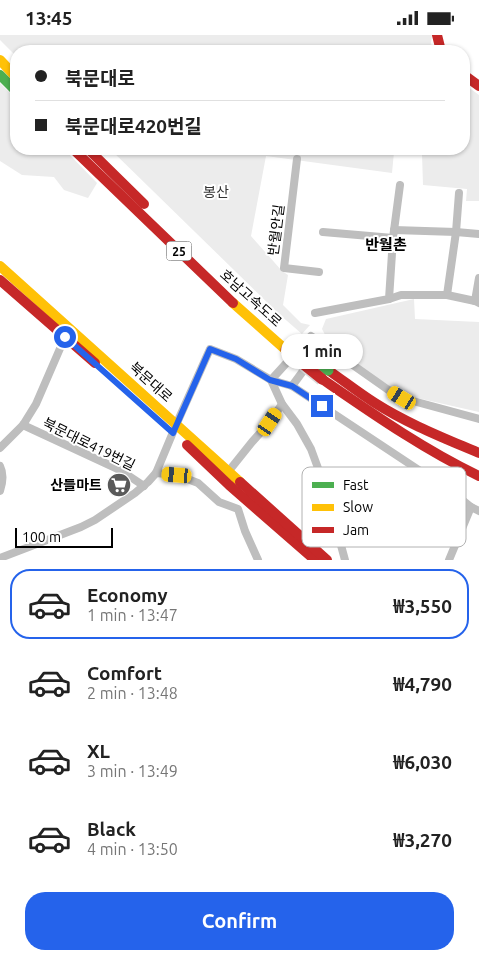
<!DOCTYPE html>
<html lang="en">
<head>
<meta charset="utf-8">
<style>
  body { margin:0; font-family:Ubuntu,"Noto Sans KR",sans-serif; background:#f2f2f2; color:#222; height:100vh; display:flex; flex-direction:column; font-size:19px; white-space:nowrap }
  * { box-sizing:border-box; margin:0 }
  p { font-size:16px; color:#767676 }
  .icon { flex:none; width:28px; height:28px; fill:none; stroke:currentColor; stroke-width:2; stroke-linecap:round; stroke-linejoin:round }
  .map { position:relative; height:525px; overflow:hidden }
  .side { display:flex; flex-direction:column; background:#fff; flex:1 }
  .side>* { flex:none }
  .guide { position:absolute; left:10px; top:10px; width:460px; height:110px; border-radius:20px; box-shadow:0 1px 4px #0004; display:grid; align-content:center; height:110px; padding:0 25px; background:#fff }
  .scale { position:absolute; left:15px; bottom:12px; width:98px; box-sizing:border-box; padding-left:5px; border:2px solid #000; border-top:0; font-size:14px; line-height:18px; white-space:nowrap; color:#000; -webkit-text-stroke:4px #fff; paint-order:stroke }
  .end { position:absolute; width:22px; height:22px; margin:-11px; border:6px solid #2563eb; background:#fff; box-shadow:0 0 0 2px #fff }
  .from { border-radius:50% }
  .bubble { position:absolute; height:35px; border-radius:18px; background:#fff; box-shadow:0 1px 4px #0004; font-size:16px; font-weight:700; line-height:35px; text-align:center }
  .car { position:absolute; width:15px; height:30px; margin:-15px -8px; border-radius:6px; box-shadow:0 0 4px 1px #0007; background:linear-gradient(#f5c518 24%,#345 0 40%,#f5c518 0 76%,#345 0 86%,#f5c518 0) }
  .guide b { display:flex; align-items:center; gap:18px; height:48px; font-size:19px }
  .guide b+b { border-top:1px solid #e0e0e0 }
  .guide i { width:12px; height:12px; background:#222 }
  ul { padding:9px 0 0; list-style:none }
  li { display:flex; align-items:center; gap:15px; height:70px; margin:0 10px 8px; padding:0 15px; border:2px solid transparent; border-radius:20px }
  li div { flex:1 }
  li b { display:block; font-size:19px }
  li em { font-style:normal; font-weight:700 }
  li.selected { border-color:#2563eb }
  li>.icon { width:45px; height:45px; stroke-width:1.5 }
  .cta { display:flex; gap:10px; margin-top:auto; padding:10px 25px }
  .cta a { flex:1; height:58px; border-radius:20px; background:#2563eb; color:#fff; font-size:20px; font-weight:700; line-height:58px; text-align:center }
  .status { display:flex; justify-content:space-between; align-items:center; height:35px; padding:0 25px; background:#fff; direction:ltr }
  .status svg { height:14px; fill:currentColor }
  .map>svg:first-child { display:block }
  .green { fill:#ececec }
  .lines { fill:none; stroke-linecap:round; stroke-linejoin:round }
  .street { stroke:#bebebe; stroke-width:8 }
  .fast { stroke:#4caf50; stroke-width:10 }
  .slow { stroke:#ffc107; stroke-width:10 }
  .jam { stroke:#c62828; stroke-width:10 }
  .fast-bridge-casing { stroke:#dbdbdb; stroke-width:14; stroke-linecap:butt }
  .jam-bridge-casing { stroke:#dbdbdb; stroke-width:14; stroke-linecap:butt }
  .fast-bridge { stroke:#4caf50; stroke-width:11 }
  .jam-bridge { stroke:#c62828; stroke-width:11 }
  .route { stroke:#2563eb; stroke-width:6 }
  .labels { text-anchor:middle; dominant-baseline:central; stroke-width:4; stroke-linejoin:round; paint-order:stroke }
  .shield { fill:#fff; stroke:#4c4c4c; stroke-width:1 }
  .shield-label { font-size:12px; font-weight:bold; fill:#000 }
  .park-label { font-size:14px; fill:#333; stroke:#fff }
  .street-label { font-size:14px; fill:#000; stroke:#fff }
  .poi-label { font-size:14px; font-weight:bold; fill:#000; stroke:#fff; text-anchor:end }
  .neighbourhood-label { font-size:15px; font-weight:bold; fill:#000; stroke:#fff }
  .key { fill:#fff; stroke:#b2b2b2; stroke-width:1 }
  .key-label { font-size:14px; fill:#000 }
</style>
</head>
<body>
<div class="status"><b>13:45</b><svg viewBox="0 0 49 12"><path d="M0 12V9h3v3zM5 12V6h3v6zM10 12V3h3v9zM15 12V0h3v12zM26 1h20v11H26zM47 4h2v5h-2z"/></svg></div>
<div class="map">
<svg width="479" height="525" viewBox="0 0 479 525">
  <rect width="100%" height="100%" fill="#fff"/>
  <!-- green -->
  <g class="green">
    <path d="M0,0H432L431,8L433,16H16V21L0,5Z"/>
    <path d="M0,48L16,64V114H64L97,148L88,163L64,155L54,142L22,140L0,126Z"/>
    <path d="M464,49L479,60V166H466L467,154L423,150L422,119L394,117L392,138L266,121L251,201L282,236L288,240L283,270L301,288L310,290L302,299L279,279L110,114H464Z"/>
    <path d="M414,264L415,284L479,287V377L404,360L333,315L322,294L326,284Z"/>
  </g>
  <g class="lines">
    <!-- street -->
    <g class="street">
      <path d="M297,124L284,233L319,237"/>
      <path d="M394,195L456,197L479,199"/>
      <path d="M323,197L393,203"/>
      <path d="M447,260L456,197L459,158"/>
      <path d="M389,264L401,260H447L475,266L479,268"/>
      <path d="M475,266L479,243"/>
      <path d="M315,278L389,264L393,203L400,150"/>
      <path d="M323,309L387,354L402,363L479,384"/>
      <path d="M292,351L323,309L311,301L271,345L282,369L297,389L311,414L326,455L345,525"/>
      <path d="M23,390L120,435L144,451"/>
      <path d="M0,413L23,390L36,369L65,302"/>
      <path d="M0,431C4,439 3,447 0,456"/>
      <path d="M228,437L252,407L270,387L282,369"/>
      <path d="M156,438L177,440L198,448L219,467L238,474L245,496L258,525"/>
      <path d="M0,523L81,492L95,485L135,458L148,447L156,438L176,390L210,314L236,324L271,345L292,351L455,459L471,472L479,476"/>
      <path d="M449,525L471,472"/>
    </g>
    <!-- fast -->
    <path class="fast" d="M0,40L16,56"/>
    <!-- slow -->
    <g class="slow">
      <path d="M0,25L16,42"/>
      <path d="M0,231L240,447"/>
      <path d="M233,268L286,315"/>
    </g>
    <!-- jam -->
    <g class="jam">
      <path d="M437,0L441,16"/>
      <path d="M464,40L479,51"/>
      <path d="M73,114L233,268"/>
      <path d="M88,114L144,169"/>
      <path d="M0,245L95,328"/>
      <path d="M328,335C344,346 359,358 375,368C408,389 444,403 479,418"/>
      <path d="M322,344C373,379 423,414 479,441"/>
      <path d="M187,410L229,450L315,525"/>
      <path d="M240,447L327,525"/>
    </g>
    <!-- fast-bridge casing -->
    <g class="fast-bridge-casing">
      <path id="fast-bridge" d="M293,307L328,335"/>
    </g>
    <!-- jam-bridge casing -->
    <g class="jam-bridge-casing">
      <path id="jam-bridge" d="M286,315L322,344"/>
    </g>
    <!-- fast-bridge -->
    <use href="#fast-bridge" class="fast-bridge"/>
    <!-- jam-bridge -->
    <use href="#jam-bridge" class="jam-bridge"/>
  </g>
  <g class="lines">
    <!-- route -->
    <path class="route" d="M65,302L173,398L210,314L236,324L270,345L292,351L322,371"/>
  </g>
  <!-- icons -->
  <defs>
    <g id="supermarket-disc" transform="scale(1.25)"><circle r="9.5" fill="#595959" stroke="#fff"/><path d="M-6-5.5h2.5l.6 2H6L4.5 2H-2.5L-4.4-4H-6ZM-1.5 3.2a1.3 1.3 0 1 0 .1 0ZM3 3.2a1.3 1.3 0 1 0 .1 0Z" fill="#fff"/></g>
  </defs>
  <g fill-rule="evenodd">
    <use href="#supermarket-disc" x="119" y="450"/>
  </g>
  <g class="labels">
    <!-- shield labels -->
    <rect class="shield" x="166.5" y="206.5" width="25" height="19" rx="4"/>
    <g class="shield-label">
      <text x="179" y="216">25</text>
    </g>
    <!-- park labels -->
    <g class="park-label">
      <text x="216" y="157">봉산</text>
    </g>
    <!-- street labels -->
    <g class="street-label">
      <text transform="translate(276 195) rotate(-83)">반월안길</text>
      <text transform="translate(251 263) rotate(42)">호남고속도로</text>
      <text transform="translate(151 347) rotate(42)">북문대로</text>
      <text transform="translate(89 409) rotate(26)">북문대로419번길</text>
    </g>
    <!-- poi labels -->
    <g class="poi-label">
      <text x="102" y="450">산들마트</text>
    </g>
    <!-- neighbourhood labels -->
    <g class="neighbourhood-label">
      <text x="386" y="209">반월촌</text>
    </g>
  </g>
  <!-- legend -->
  <rect x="302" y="432" width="164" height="80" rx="8" class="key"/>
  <rect x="312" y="447" width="22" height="6" fill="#4caf50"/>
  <rect x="312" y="469" width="22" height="7" fill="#ffc107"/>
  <rect x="312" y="492" width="22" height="6" fill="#c62828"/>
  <g class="key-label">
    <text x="343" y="455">Fast</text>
    <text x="343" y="477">Slow</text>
    <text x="343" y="500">Jam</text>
  </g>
</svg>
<div class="scale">100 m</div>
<i class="end from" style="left:65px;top:302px"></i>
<i class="end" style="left:322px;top:371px"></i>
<div class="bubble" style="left:281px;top:299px;width:82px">1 min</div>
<i class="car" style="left:402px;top:363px;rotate:301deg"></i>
<i class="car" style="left:270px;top:387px;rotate:34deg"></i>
<i class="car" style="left:177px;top:440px;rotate:275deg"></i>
<div class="guide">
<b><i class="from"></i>북문대로</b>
<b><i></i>북문대로420번길</b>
</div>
</div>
<section class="side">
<ul>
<li class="selected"><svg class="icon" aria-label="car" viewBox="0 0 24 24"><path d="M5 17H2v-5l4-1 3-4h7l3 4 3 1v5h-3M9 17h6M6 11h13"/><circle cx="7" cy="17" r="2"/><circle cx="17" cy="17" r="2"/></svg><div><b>Economy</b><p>1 min · 13:47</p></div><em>₩3,550</em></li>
<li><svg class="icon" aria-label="car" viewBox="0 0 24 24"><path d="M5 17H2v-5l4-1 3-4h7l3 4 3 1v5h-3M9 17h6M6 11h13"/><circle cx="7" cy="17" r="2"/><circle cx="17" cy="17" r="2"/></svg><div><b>Comfort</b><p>2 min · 13:48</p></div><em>₩4,790</em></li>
<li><svg class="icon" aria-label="car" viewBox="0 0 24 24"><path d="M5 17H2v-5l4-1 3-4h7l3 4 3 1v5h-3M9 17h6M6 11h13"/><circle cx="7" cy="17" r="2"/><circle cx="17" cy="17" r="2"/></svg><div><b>XL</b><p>3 min · 13:49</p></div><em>₩6,030</em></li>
<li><svg class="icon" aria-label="car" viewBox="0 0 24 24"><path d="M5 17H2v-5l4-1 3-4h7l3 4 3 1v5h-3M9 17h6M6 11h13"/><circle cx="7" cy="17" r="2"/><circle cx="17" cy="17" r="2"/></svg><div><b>Black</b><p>4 min · 13:50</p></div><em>₩3,270</em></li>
</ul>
<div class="cta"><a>Confirm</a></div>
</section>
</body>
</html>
